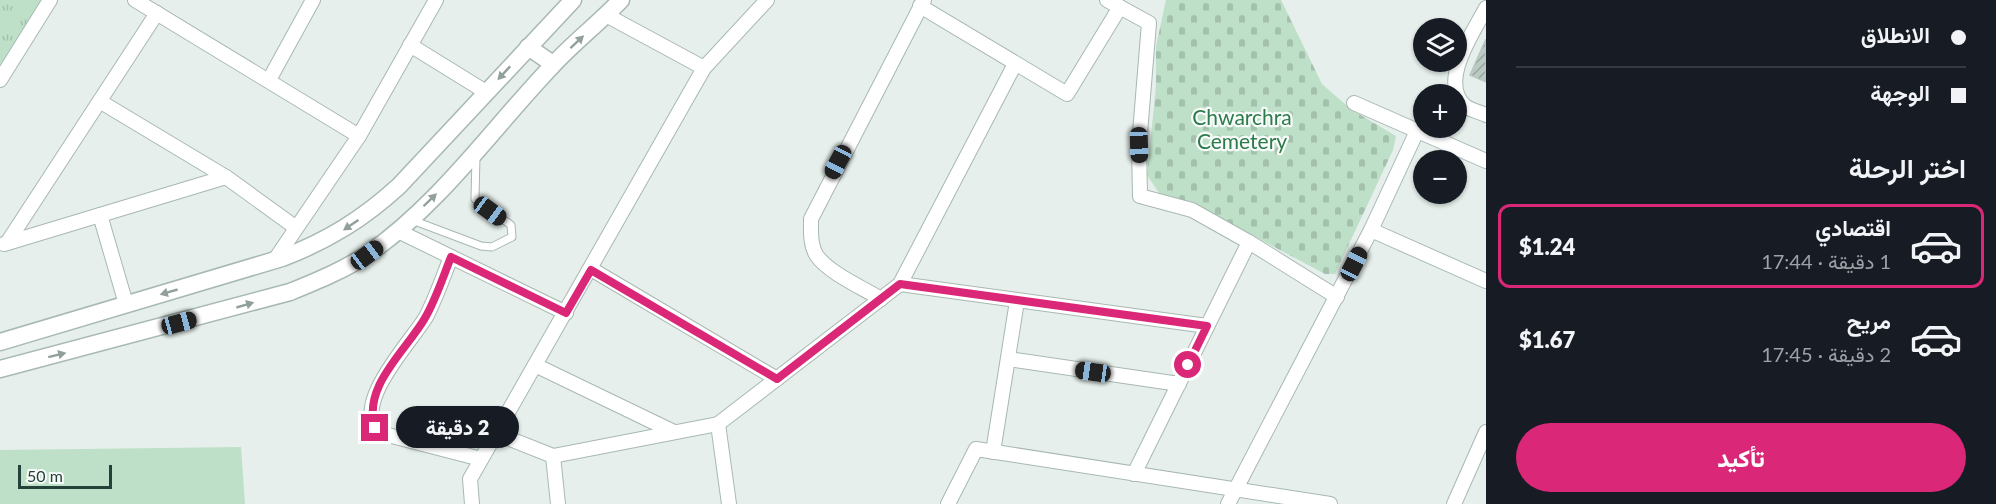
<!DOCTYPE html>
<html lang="ar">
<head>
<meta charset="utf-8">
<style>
  body { margin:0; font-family:Lato,Vazirmatn,sans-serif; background:#20242c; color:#f1f3f6; direction:rtl; height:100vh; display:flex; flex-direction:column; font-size:22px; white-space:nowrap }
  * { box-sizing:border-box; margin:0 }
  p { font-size:20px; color:#9ea1a6 }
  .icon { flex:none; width:33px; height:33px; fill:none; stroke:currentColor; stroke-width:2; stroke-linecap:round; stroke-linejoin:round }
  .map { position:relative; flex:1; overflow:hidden; direction:ltr }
  .drawer { display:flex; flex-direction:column; background:#171b24; width:510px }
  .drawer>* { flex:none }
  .guide { display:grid; align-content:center; height:132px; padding:0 30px; background:#171b24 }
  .fabs { position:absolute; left:1413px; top:18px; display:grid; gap:12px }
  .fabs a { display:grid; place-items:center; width:54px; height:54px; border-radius:50%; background:#171b24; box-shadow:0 2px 4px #0004; font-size:30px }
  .scale { position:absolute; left:18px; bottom:15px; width:94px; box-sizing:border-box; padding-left:6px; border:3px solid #24423a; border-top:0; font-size:16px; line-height:21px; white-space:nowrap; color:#24423a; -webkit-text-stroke:4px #f7fbf9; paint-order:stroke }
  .end { position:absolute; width:27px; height:27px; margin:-14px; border:8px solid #db2777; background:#fff; box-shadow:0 0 0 3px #fff }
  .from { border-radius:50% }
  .bubble { position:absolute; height:42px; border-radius:21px; background:#171b24; box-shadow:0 2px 4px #0004; font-size:20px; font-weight:800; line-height:42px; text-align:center; direction:rtl }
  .car { position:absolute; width:18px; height:36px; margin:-18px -9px; border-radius:8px; box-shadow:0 0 4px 2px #0007; background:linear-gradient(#222 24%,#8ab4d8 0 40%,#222 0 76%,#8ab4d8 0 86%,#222 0) }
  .guide b { display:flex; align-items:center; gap:21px; height:57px; font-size:22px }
  .guide b+b { border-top:2px solid #363941 }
  .guide i { width:15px; height:15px; background:#f1f3f6 }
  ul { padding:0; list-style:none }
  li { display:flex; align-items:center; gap:18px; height:84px; margin:0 12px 9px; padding:0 18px; border:3px solid transparent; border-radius:12px }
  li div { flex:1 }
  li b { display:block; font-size:22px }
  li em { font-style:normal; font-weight:800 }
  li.active { border-color:#db2777 }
  li>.icon { width:54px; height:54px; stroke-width:1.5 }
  h2 { padding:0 30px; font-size:27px; line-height:72px }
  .button { display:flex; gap:12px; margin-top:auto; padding:12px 30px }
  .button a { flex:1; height:69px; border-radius:36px; background:#db2777; color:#fff; font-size:24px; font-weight:800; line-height:69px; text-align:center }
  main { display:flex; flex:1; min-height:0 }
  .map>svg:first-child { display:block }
  .cemetery { fill:url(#cemetery-stones) }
  .park { fill:url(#park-tufts) }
  .garden { fill:#bfe0c8 }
  .building { fill:url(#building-hatch); stroke:#b8c9c2; stroke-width:1.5 }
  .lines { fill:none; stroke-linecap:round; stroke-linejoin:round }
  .service-casing { stroke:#a8b8b2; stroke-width:9 }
  .minor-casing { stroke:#a8b8b2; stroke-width:16 }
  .tertiary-casing { stroke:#a8b8b2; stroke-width:19 }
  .service { stroke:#fff; stroke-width:7 }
  .minor { stroke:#fff; stroke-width:14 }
  .tertiary { stroke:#fff; stroke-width:16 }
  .oneway { fill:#92a09c }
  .route { stroke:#db2777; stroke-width:8 }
  .labels { text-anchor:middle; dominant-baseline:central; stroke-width:4.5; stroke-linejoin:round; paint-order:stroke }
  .park-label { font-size:21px; fill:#2d7a4b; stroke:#f7fbf9 }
</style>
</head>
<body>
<main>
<section class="drawer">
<div class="guide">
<b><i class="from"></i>الانطلاق</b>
<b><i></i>الوجهة</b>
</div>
<h2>اختر الرحلة</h2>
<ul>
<li class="active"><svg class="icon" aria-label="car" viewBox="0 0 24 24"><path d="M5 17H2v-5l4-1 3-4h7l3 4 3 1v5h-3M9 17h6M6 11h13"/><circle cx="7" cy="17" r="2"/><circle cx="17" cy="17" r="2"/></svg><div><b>اقتصادي</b><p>1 دقيقة · 17:44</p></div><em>$1.24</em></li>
<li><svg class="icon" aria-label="car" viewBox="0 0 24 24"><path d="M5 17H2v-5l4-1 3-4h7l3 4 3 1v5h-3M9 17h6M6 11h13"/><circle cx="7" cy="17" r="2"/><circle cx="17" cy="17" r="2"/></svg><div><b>مريح</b><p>2 دقيقة · 17:45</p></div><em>$1.67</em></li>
</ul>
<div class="button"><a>تأكيد</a></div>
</section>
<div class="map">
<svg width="1486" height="504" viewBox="0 0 1486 504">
  <defs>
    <pattern id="cemetery-stones" width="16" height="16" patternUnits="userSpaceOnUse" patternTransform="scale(1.5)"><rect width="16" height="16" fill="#bfe0c8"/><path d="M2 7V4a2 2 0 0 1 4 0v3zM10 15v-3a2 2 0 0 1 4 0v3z" fill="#a4c1ad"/></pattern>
    <pattern id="park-tufts" width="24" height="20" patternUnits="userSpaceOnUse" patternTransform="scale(1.5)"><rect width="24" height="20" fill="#bfe0c8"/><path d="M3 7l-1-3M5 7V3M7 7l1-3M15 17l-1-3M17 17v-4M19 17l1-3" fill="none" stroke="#a4c1ad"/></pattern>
    <pattern id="building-hatch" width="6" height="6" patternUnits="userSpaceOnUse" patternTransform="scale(1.5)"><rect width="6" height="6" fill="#bbcac4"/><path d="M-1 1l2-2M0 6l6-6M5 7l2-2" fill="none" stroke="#98a6a0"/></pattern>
  </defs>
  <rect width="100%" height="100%" fill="#e6efeb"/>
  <!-- cemetery -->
  <path class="cemetery" d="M1166,0H1281L1322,84L1352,110L1396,136L1393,150L1335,274H1325L1218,217L1159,193L1147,175L1156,86V46Z"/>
  <!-- park -->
  <path class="park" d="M0,0H41L0,68Z"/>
  <!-- garden -->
  <path class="garden" d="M241,447L245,504H0V450Z"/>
  <!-- building -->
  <path class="building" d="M1486,39V82L1470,75Z"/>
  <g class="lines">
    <!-- service casing -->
    <g class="service-casing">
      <path id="service" d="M412,220L481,246L492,247L512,237L511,225L475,199L476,156"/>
    </g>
    <!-- minor casing -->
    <g class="minor-casing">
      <g id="minor">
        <path d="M135,0L359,136"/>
        <path d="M1107,0L1149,23L1139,145L1140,196L1192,210L1249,242L1337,297"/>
        <path d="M920,6L1067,94L1120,7"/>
        <path d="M1486,8C1474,31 1439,81 1464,105C1469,110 1480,112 1486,115"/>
        <path d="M606,15L704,68"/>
        <path d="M410,45L486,92"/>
        <path d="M0,80L50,0"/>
        <path d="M269,80L313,0"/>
        <path d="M101,102L226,177L295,227"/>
        <path d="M1354,103L1486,161"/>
        <path d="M100,215L126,304"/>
        <path d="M1371,230L1486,281"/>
        <path d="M398,231L566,313"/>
        <path d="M7,243L157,13"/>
        <path d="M4,244L226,177"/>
        <path d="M451,257C443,277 436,298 426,317C411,342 349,406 380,433L481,459"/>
        <path d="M274,261L359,136L436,0"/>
        <path d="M591,269L777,379"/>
        <path d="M900,284L1207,326"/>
        <path d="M881,299C863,288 829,273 817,256C810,246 811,231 811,219L924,0"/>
        <path d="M1008,359L1179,384"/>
        <path d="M535,365L674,432"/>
        <path d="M718,424L729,504"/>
        <path d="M495,433L553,456L558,504"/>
        <path d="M993,452L1017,301"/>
        <path d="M553,456L718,424L900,284L1015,64"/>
        <path d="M1134,474L1249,242"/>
        <path d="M472,504L470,479L704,68L767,0"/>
        <path d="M948,504L976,449L1330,504"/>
        <path d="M1228,504L1371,230L1417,131"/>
        <path d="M1454,504L1486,432"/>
      </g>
    </g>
    <!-- tertiary casing -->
    <g class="tertiary-casing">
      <g id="tertiary">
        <path d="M528,47L553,64"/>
        <path d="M0,342L282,258C327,241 363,219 399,186L573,0"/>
        <path d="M0,369L290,292C317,281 344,270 368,254C440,204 492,129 552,66C573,43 599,23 621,0"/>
      </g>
    </g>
    <!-- service -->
    <use href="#service" class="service"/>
    <!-- minor -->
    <use href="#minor" class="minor"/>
    <!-- tertiary -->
    <use href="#tertiary" class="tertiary"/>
  </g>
  <!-- one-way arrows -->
  <defs><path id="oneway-solid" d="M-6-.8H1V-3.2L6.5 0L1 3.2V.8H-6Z" transform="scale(1.5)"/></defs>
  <g class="oneway">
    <use href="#oneway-solid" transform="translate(577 42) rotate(-43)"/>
    <use href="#oneway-solid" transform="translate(504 73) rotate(133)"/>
    <use href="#oneway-solid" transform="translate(430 200) rotate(-44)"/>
    <use href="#oneway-solid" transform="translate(351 225) rotate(146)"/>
    <use href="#oneway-solid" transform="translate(169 292) rotate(164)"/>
    <use href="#oneway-solid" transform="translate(245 305) rotate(-16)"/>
    <use href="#oneway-solid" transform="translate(57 355) rotate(-14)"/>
  </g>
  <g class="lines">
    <!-- route -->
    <path class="route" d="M375,428C362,386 406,351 425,318C436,299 443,277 451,257L566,313L591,270L777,379L900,284L1207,326L1188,365"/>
  </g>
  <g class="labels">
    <!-- park labels -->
    <g class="park-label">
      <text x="1242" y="116">Chwarchra<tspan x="1242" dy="24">Cemetery</tspan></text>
    </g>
  </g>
</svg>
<div class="fabs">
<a><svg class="icon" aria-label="layers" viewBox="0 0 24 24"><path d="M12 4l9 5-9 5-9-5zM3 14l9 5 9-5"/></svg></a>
<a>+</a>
<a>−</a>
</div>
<div class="scale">50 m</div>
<i class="end from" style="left:1188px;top:365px"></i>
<i class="end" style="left:375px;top:428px"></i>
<div class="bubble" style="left:396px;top:406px;width:123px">2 دقيقة</div>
<i class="car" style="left:1139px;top:145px;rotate:178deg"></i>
<i class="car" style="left:838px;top:162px;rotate:208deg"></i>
<i class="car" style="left:490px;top:211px;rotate:126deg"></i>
<i class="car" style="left:367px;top:255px;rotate:53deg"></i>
<i class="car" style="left:1354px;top:264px;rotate:27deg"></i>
<i class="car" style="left:179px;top:323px;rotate:75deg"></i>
<i class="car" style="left:1093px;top:372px;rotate:278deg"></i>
</div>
</main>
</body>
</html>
